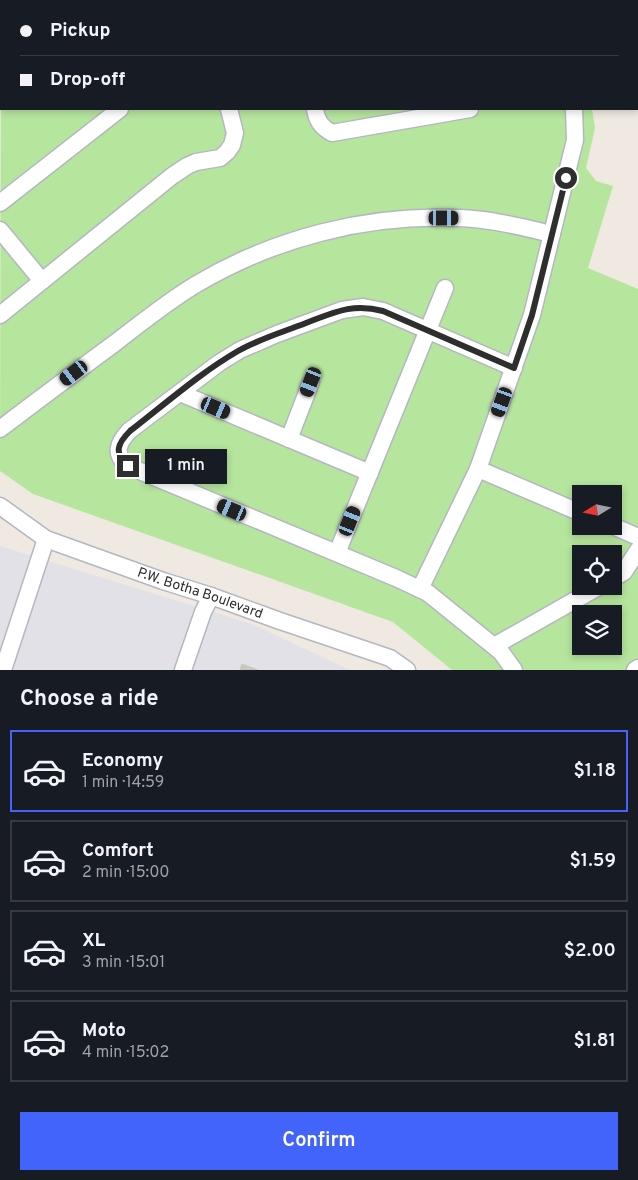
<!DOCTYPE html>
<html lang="en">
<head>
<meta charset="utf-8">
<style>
  body { margin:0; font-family:Overpass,sans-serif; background:#242831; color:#f1f3f6; height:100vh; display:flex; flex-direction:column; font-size:19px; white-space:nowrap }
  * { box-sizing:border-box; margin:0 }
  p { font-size:16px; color:#9ea1a6 }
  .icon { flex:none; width:28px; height:28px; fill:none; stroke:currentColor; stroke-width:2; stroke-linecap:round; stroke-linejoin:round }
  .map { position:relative; height:670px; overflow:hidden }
  .side { display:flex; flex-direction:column; background:#171b24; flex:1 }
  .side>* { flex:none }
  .top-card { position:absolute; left:0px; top:0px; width:639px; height:110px; box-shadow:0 2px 8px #0003; display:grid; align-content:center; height:110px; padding:0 20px; background:#171b24 }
  .needle { width:32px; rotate:260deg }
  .fabs { position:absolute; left:572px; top:485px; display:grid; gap:10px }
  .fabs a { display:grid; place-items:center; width:50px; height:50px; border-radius:0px; background:#171b24; box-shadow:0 2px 8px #0003; font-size:25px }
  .end { position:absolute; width:22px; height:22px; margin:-11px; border:6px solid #2e2e2e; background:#fff; box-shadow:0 0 0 2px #fff }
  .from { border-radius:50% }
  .bubble { position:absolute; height:35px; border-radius:0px; background:#171b24; box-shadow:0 2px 8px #0003; font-size:16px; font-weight:600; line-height:35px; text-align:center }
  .car { position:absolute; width:15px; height:30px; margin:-15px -8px; border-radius:6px; box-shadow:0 0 4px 1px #0007; background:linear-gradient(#222 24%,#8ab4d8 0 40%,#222 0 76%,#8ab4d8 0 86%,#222 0) }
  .top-card b { display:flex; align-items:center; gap:18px; height:48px; font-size:19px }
  .top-card b+b { border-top:1px solid #363941 }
  .top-card i { width:12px; height:12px; background:#f1f3f6 }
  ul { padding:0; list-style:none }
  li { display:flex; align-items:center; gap:15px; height:82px; margin:0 10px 8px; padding:0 10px; border:2px solid #363941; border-radius:0px }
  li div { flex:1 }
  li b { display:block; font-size:19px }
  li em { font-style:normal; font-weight:600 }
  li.selected { border-color:#4264fb }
  li>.icon { width:45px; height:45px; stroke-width:1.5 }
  h2 { padding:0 20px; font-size:22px; line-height:60px }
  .primary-button { display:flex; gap:10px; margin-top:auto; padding:10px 20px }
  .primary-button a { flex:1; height:58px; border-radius:0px; background:#4264fb; color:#fff; font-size:20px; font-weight:600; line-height:58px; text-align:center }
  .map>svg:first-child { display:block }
  .industrial { fill:#e3e1e8 }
  .green { fill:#b6e59e; fill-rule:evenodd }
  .building { fill:#cbc7bf; stroke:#cbc5ba }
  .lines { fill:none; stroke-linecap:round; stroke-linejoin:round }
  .minor-casing { stroke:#b4b7c1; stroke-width:19 }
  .minor { stroke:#fff; stroke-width:16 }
  .route { stroke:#2e2e2e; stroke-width:6 }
  .labels { text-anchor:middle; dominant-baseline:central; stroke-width:4; stroke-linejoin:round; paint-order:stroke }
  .street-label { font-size:14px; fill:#2e2e2e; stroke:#fff }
</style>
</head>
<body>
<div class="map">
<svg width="638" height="670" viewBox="0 0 638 670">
  <rect width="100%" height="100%" fill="#efe9e1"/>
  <!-- industrial -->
  <path class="industrial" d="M0,546L252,624L350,670H0Z"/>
  <!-- green -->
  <g class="green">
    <path d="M46,0H573V1H44Z"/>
    <path d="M1,35V109H592L595,128L586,168L596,181L613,186L588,268L638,289V670H452L393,622L33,494L0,471ZM581,494H614V526H581ZM581,554H614V586H581ZM581,614H614V646H581Z"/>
  </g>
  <!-- building -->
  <path class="building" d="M242,664L258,670H240Z"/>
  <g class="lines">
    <!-- minor casing -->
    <g class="minor-casing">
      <g id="minor">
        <path d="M209,0V1"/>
        <path d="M385,0V1"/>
        <path d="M556,0V1"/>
        <path d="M119,1L123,0"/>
        <path d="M0,92L1,91"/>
        <path d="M315,109C317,121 321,127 332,133L470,109"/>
        <path d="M0,203L120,109"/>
        <path d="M0,230L42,281"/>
        <path d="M0,315L172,176L187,166L196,162L220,158L227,152L232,145L235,133L229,109"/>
        <path d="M180,393L370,473"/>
        <path d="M0,429C38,400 77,371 115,343C141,323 167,302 195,285C274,238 367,214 459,218C491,219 521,227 552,234"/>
        <path d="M289,439L311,382"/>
        <path d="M478,469L581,513"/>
        <path id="s1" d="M0,506L46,539L163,581L211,596L280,621L390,658L407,670"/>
        <path d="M613,526L638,537"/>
        <path d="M337,553L445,288"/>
        <path d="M614,578L624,572L638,550"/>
        <path d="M420,589L478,469L532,315L575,140L574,109"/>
        <path d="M494,646L600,586"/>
        <path d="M3,670L46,539"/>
        <path d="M183,670L203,612L211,596"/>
        <path d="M514,670L501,652L428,593L396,578L128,466C113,454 118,443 129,431L219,363L240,350L277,334L342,310L363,307L383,311L514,368"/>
        <path d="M635,670L638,668"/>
      </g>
    </g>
    <!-- minor -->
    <use href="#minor" class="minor"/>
  </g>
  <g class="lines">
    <!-- route -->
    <path class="route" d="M128,466C113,453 118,443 130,431C165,404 200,373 238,351C259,339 283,332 306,323C335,312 352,303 383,311L514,368L532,315L566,178"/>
  </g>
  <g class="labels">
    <!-- street labels -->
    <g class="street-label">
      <text stroke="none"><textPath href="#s1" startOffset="220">P.W. Botha Boulevard</textPath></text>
    </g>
  </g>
</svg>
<div class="fabs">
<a><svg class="needle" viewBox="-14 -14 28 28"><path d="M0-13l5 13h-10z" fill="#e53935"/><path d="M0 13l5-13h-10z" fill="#9ea1a6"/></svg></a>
<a><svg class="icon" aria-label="locate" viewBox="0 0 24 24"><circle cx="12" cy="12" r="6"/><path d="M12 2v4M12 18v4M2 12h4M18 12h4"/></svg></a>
<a><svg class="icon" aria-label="layers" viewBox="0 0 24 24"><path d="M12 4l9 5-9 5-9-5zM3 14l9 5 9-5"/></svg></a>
</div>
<i class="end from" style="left:566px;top:178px"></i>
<i class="end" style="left:128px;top:466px"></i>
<div class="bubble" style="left:145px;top:449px;width:82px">1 min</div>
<i class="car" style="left:444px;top:218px;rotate:90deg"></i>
<i class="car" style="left:74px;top:373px;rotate:233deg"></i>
<i class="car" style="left:311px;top:382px;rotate:201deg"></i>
<i class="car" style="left:502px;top:402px;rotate:200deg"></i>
<i class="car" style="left:216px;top:408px;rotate:113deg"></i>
<i class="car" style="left:232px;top:510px;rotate:293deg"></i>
<i class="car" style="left:350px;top:521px;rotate:22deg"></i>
<div class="top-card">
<b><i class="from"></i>Pickup</b>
<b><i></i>Drop-off</b>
</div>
</div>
<section class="side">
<h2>Choose a ride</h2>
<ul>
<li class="selected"><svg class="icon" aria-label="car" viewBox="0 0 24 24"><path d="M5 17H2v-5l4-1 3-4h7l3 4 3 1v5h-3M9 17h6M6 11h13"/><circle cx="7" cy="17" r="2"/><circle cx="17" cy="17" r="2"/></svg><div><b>Economy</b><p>1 min · 14:59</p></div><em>$1.18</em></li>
<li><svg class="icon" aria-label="car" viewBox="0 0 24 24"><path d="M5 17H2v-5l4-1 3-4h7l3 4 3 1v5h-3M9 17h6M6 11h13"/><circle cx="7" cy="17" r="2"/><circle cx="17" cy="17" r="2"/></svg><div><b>Comfort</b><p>2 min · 15:00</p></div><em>$1.59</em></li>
<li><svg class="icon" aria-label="car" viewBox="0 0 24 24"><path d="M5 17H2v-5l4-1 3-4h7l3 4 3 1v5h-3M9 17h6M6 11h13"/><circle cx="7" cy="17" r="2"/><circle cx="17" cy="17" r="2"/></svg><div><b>XL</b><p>3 min · 15:01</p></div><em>$2.00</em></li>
<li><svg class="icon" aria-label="car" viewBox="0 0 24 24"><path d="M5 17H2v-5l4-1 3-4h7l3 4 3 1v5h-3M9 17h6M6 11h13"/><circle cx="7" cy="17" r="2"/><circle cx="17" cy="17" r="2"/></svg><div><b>Moto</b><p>4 min · 15:02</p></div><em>$1.81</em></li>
</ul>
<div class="primary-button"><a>Confirm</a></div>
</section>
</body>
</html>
